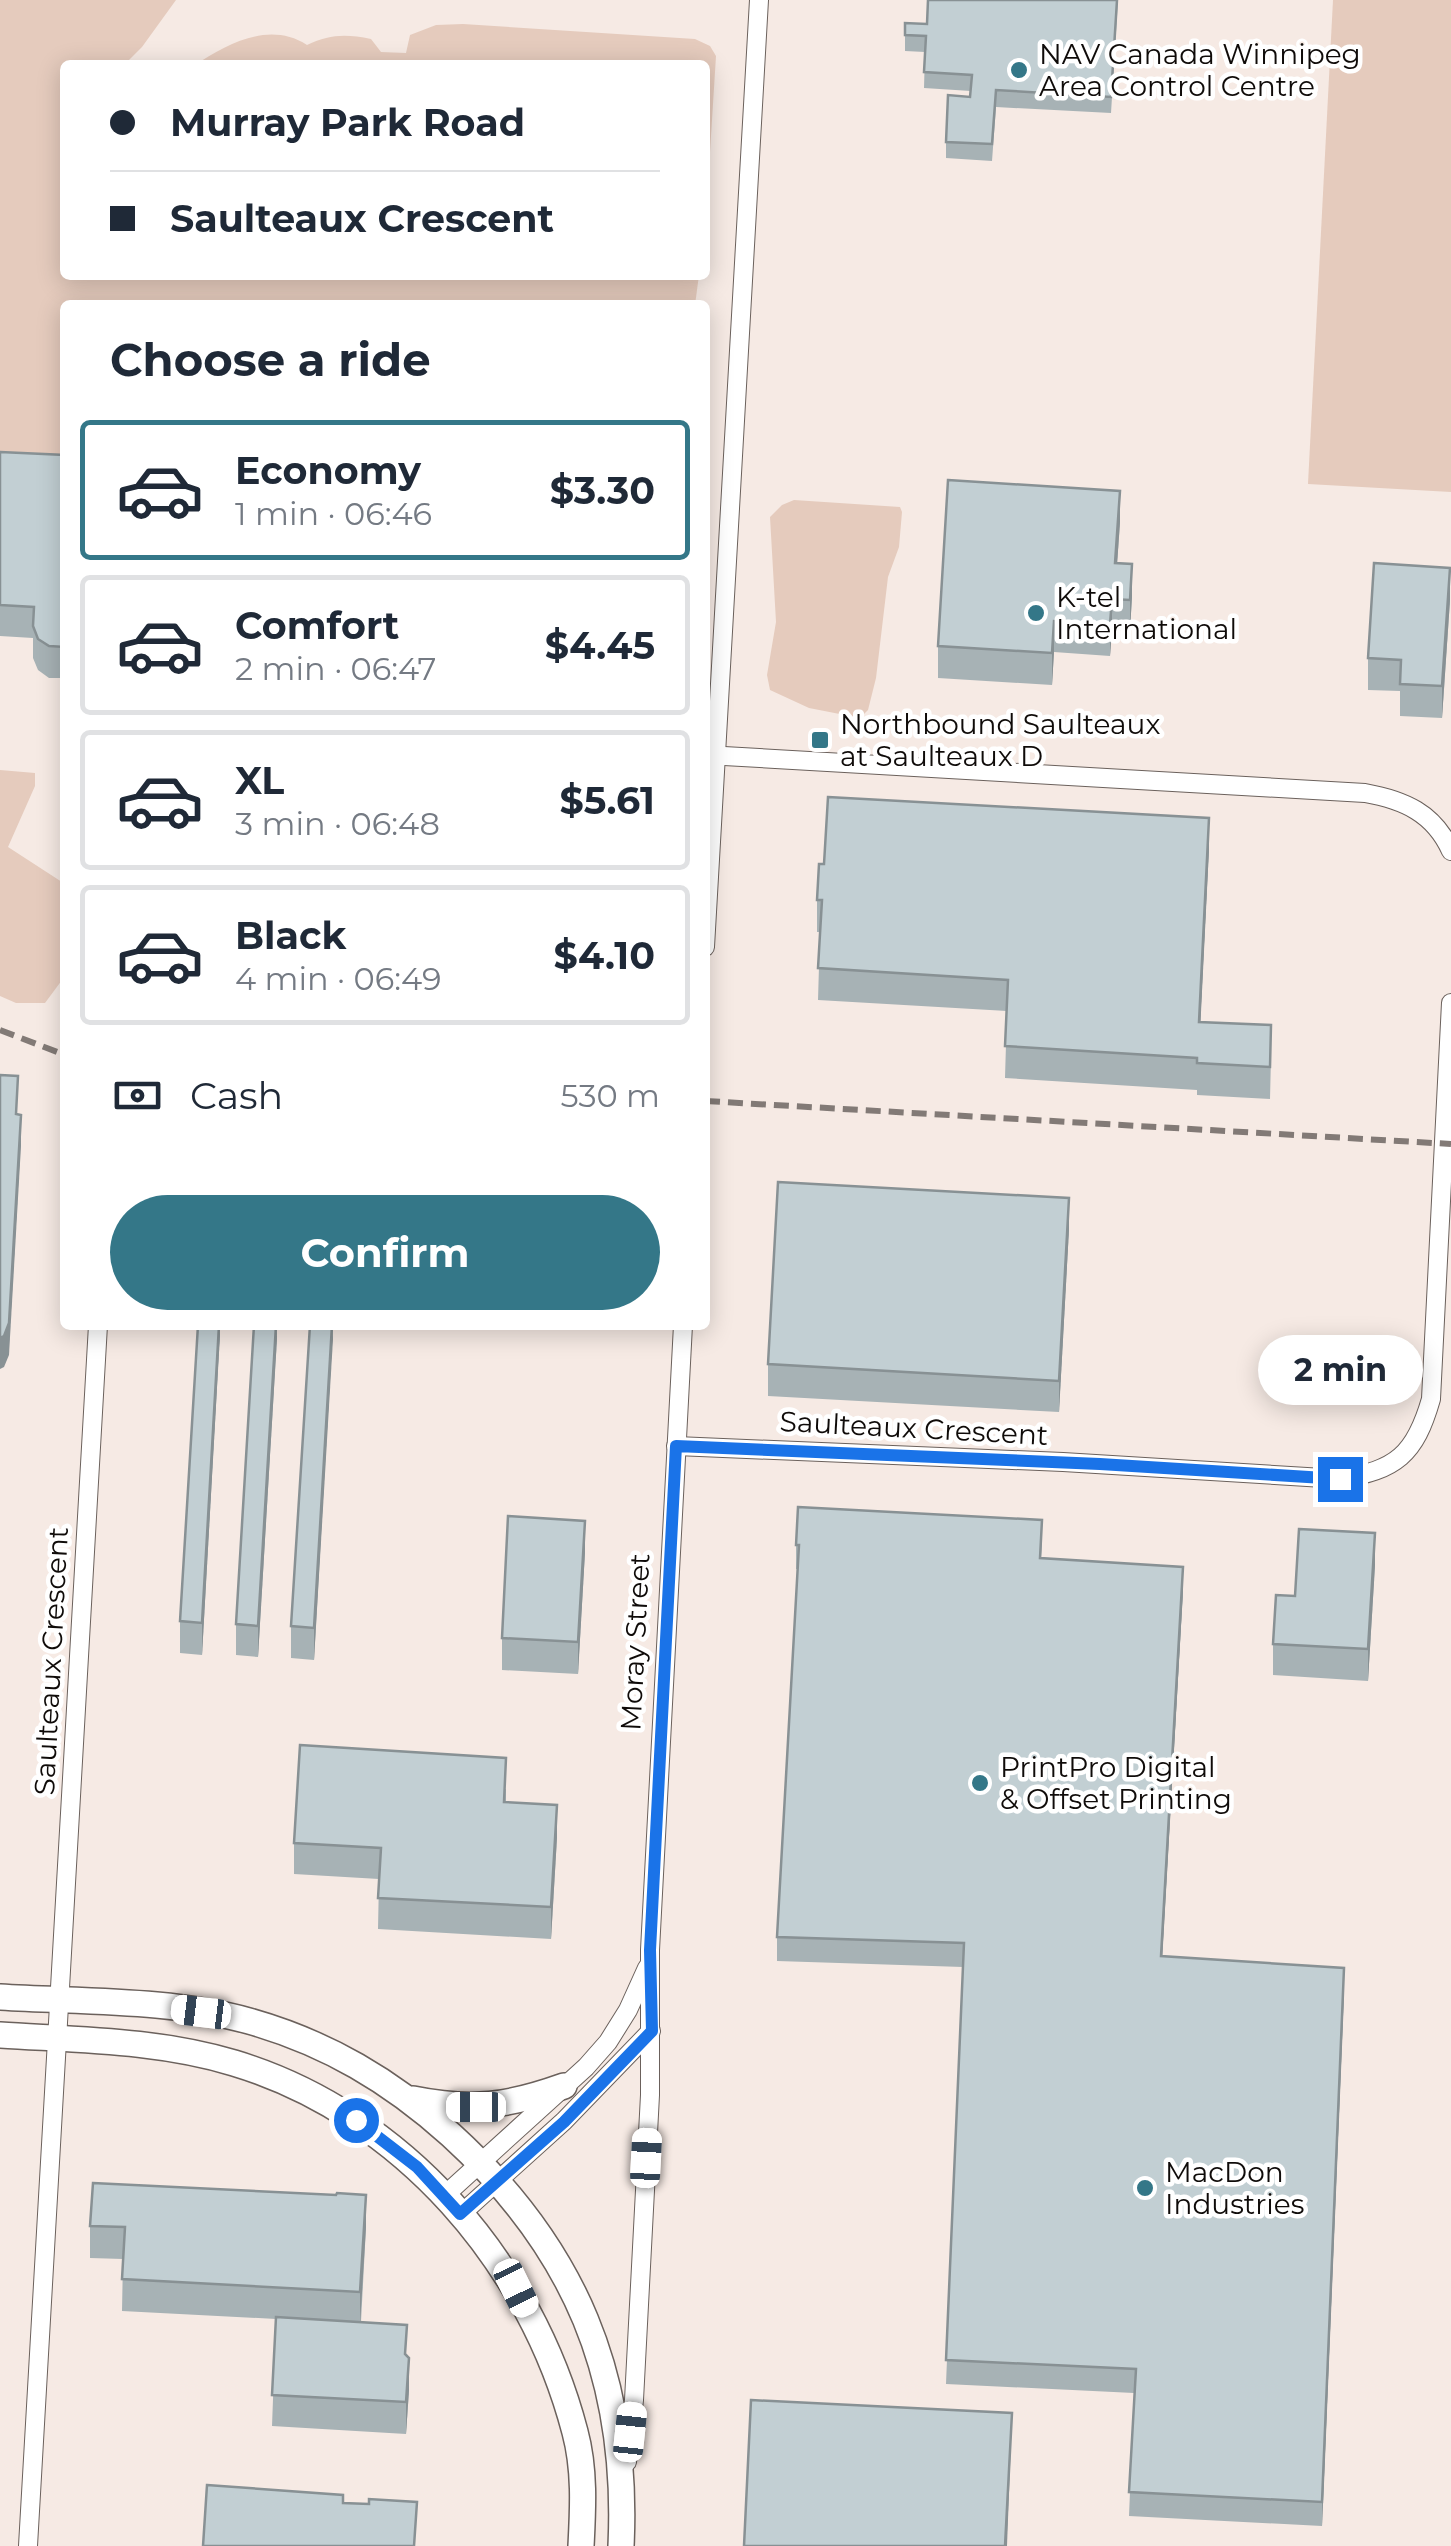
<!DOCTYPE html>
<html lang="en">
<head>
<meta charset="utf-8">
<style>
  body { margin:0; font-family:Montserrat,sans-serif; background:#f6f6f7; color:#1f2937; height:100vh; display:flex; flex-direction:column; font-size:38px; white-space:nowrap }
  * { box-sizing:border-box; margin:0 }
  p { font-size:32px; color:#747a83 }
  .icon { flex:none; width:55px; height:55px; fill:none; stroke:currentColor; stroke-width:2; stroke-linecap:round; stroke-linejoin:round }
  .map { position:relative; flex:1; overflow:hidden }
  .side { position:absolute; left:60px; top:300px; width:650px; height:1030px; display:flex; flex-direction:column; background:#fff; border-radius:10px; box-shadow:0 5px 25px #0003 }
  .side>* { flex:none }
  .top-card { position:absolute; left:60px; top:60px; width:650px; height:220px; border-radius:10px; box-shadow:0 5px 25px #0003; display:grid; align-content:center; height:220px; padding:0 50px; background:#fff }
  .end { position:absolute; width:45px; height:45px; margin:-22px; border:12px solid #1a73e8; background:#fff; box-shadow:0 0 0 5px #fff }
  .from { border-radius:50% }
  .bubble { position:absolute; height:70px; border-radius:35px; background:#fff; box-shadow:0 5px 25px #0003; font-size:32px; font-weight:700; line-height:70px; text-align:center }
  .car { position:absolute; width:30px; height:60px; margin:-30px -15px; border-radius:12px; box-shadow:0 0 8px 2px #0007; background:linear-gradient(#fff 24%,#345 0 40%,#fff 0 76%,#345 0 86%,#fff 0) }
  .top-card b { display:flex; align-items:center; gap:35px; height:95px; font-size:38px }
  .top-card b+b { border-top:2px solid #e0e1e3 }
  .top-card i { width:25px; height:25px; background:#1f2937 }
  ul { padding:0; list-style:none }
  li { display:flex; align-items:center; gap:30px; height:140px; margin:0 20px 15px; padding:0 30px; border:5px solid #e0e1e3; border-radius:10px }
  li div { flex:1 }
  li b { display:block; font-size:38px }
  li em { font-style:normal; font-weight:700 }
  li.current { border-color:#347788 }
  li>.icon { width:90px; height:90px; stroke-width:1.5 }
  h2 { padding:0 50px; font-size:45px; line-height:120px }
  .pay { display:flex; align-items:center; gap:25px; height:110px; padding:0 50px; font-size:38px }
  .pay p { margin-inline-start:auto }
  .cta { display:flex; gap:20px; margin-top:auto; padding:20px 50px }
  .cta a { flex:1; height:115px; border-radius:60px; background:#347788; color:#fff; font-size:40px; font-weight:700; line-height:115px; text-align:center }
  .map>svg:first-child { display:block }
  .green { fill:#e5cbbd }
  .lines { fill:none; stroke-linecap:round; stroke-linejoin:round }
  .street-casing { stroke:#6b615c; stroke-width:20 }
  .secondary-casing { stroke:#6b615c; stroke-width:28 }
  .street { stroke:#fff; stroke-width:18 }
  .secondary { stroke:#fff; stroke-width:25 }
  .rail { stroke:#827a76; stroke-width:6; stroke-dasharray:15 8; stroke-linecap:butt }
  .wall { fill:#a7b2b5 }
  .shaded-wall { fill:#889194 }
  .building { fill:#c2cfd3; stroke:#889194; stroke-width:2.5 }
  .route { stroke:#1a73e8; stroke-width:12 }
  .poi-dot { fill:#347788; stroke:#fff; stroke-width:4 }
  .labels { text-anchor:middle; dominant-baseline:central; stroke-width:9; stroke-linejoin:round; paint-order:stroke }
  .poi-label { font-size:28px; fill:#0f0b09; stroke:#fff; text-anchor:start }
  .street-label { font-size:28px; fill:#0f0b09; stroke:#fff }
</style>
</head>
<body>
<div class="map">
<svg width="1451" height="2546" viewBox="0 0 1451 2546">
  <rect width="100%" height="100%" fill="#f6eae4"/>
  <!-- green -->
  <g class="green">
    <path d="M0,0H176L142,47L124,65H65V275H699L695,305H65V472L0,462Z"/>
    <path d="M1333,0H1451V492L1308,484Z"/>
    <path d="M463,24L695,39L710,46L716,56L705,232V65H195C228,43 270,21 307,45C330,34 346,34 371,39L381,52L406,53L410,35L436,25Z"/>
    <path d="M794,500L900,507L902,512L899,547L888,577L876,678L868,710L860,718L809,708L770,690L767,675L776,622L770,517L782,505Z"/>
    <path d="M0,770L35,773V786L8,847L65,884V976L45,1003H16L0,996Z"/>
  </g>
  <g class="lines">
    <!-- street casing -->
    <g class="street-casing">
      <g id="street">
        <path d="M706,755L1365,793C1404,800 1434,813 1451,851"/>
        <path d="M705,947L759,0"/>
        <path d="M676,1446L1063,1462L1340,1479C1396,1470 1415,1455 1431,1399L1451,1003"/>
        <path d="M444,2196L586,2067L608,2042L628,2010L647,1968"/>
        <path d="M461,2214L564,2121L651,2031"/>
        <path d="M627,2462L634,2400L650,2095V1950L683,1325"/>
        <path d="M28,2546L98,1325"/>
      </g>
    </g>
    <!-- secondary casing -->
    <g class="secondary-casing">
      <g id="secondary">
        <path d="M0,1997C81,2002 170,1999 249,2021C327,2043 391,2081 451,2135C575,2248 629,2377 621,2546"/>
        <path d="M0,2035C78,2040 158,2040 234,2063C403,2114 531,2263 575,2432C585,2469 583,2508 581,2546"/>
        <path d="M413,2099C472,2111 508,2106 564,2086"/>
      </g>
    </g>
    <!-- street -->
    <use href="#street" class="street"/>
    <!-- secondary -->
    <use href="#secondary" class="secondary"/>
    <!-- rail -->
    <g class="rail">
      <path d="M0,1030L65,1055"/>
      <path d="M705,1101L1451,1144"/>
    </g>
  </g>
  <!-- wall -->
  <g class="wall">
    <path d="M928,0H1118L1111,113L996,107L992,161L946,158V142L970,97L971,91L924,88L925,52L905,51V23L927,24Z"/>
    <path d="M0,452L65,455V678H49L38,670L33,658V638L0,636Z"/>
    <path d="M1120,522L1117,563L1132,596L1130,631L1112,630L1110,656L1054,652L1052,685L938,678V646Z"/>
    <path d="M1450,600L1442,718L1400,716V691L1368,690V658Z"/>
    <path d="M1209,849L1200,1022L1271,1057L1270,1099L1197,1095V1090L1005,1078L1007,1011L818,1000L820,932H817V900Z"/>
    <path d="M1069,1229L1059,1412L768,1396V1364Z"/>
    <path d="M220,1325V1334L202,1655L180,1653V1621Z"/>
    <path d="M277,1325V1338L258,1657L236,1655V1624Z"/>
    <path d="M333,1325L314,1660L291,1658V1626Z"/>
    <path d="M1042,1544L1041,1558L1183,1591L1162,1956L1344,1992L1322,2526L1129,2516L1134,2393L946,2384L963,1967L777,1961V1937L798,1569H796V1545Z"/>
    <path d="M585,1552L578,1674L502,1670V1638Z"/>
    <path d="M1375,1565L1368,1681L1273,1675V1644L1295,1596Z"/>
    <path d="M506,1789V1802L557,1837L551,1939L378,1929L379,1879L294,1874V1843Z"/>
    <path d="M90,2226L366,2227L361,2322L407,2356L409,2390L406,2434L272,2426L276,2319L122,2311L123,2259L90,2258Z"/>
  </g>
  <!-- shaded-wall -->
  <g class="shaded-wall">
    <path d="M1120,491V522L1115,595V563Z"/>
    <path d="M1132,564V596L1130,631V600Z"/>
    <path d="M1450,568V600L1442,718V686Z"/>
    <path d="M1112,599V630L1110,656V624Z"/>
    <path d="M1054,621V652L1052,685V653Z"/>
    <path d="M1209,818V849L1199,1053V1022Z"/>
    <path d="M21,1115V1146L9,1355L4,1367L0,1369V1338Z"/>
    <path d="M1069,1198V1229L1059,1412V1381Z"/>
    <path d="M219,1325L220,1334L202,1655V1623Z"/>
    <path d="M276,1325L277,1338L258,1657V1626Z"/>
    <path d="M332,1325L333,1339L314,1660V1628Z"/>
    <path d="M585,1521V1552L578,1674V1642Z"/>
    <path d="M1375,1533V1565L1368,1681V1649Z"/>
    <path d="M1183,1567V1591L1161,1980V1956Z"/>
    <path d="M557,1805V1837L551,1939V1907Z"/>
    <path d="M1344,1968V1992L1322,2526V2502Z"/>
    <path d="M366,2195V2227L360,2324V2292Z"/>
    <path d="M409,2358V2390L406,2434V2402Z"/>
    <path d="M1012,2413L1007,2546H1005Z"/>
  </g>
  <!-- building -->
  <g class="building">
    <path d="M928,0H1117L1111,97L996,90L992,144L946,142L948,95L970,97L972,75L924,72L926,36L905,35V23L927,24Z"/>
    <path d="M0,452L65,455V647L49,646L38,639L33,626L34,607L0,605Z"/>
    <path d="M948,480L1120,491L1115,563L1132,564L1130,600L1112,599L1110,624L1054,621L1052,653L938,646Z"/>
    <path d="M1374,563L1450,568L1442,686L1400,684L1401,660L1368,658Z"/>
    <path d="M828,797L1209,818L1199,1022L1271,1025L1270,1067L1197,1063V1058L1005,1046L1008,980L818,968L822,900H817L819,864H824Z"/>
    <path d="M0,1075L18,1076L16,1114L21,1115L9,1323L4,1336L0,1338Z"/>
    <path d="M778,1182L1069,1198L1059,1381L768,1364Z"/>
    <path d="M198,1325H219L202,1623L180,1621Z"/>
    <path d="M254,1325H276L258,1626L236,1624Z"/>
    <path d="M310,1325H332L314,1628L291,1626Z"/>
    <path d="M798,1507L1042,1520L1040,1558L1183,1567L1161,1956L1344,1968L1322,2502L1129,2492L1136,2369L946,2360L964,1943L777,1937L799,1545H796Z"/>
    <path d="M508,1516L585,1521L578,1642L502,1638Z"/>
    <path d="M1299,1529L1375,1533L1368,1649L1273,1644L1276,1595L1295,1596Z"/>
    <path d="M300,1745L506,1758L504,1802L557,1805L551,1907L378,1898L381,1848L294,1843Z"/>
    <path d="M93,2183L336,2195L337,2193L366,2195L360,2292L122,2279L125,2227L90,2226Z"/>
    <path d="M276,2317L407,2325L405,2354L409,2358L406,2402L272,2395Z"/>
    <path d="M751,2400L1012,2413L1005,2546H744Z"/>
    <path d="M207,2485L343,2495V2503L369,2504V2499L417,2502L414,2546H203Z"/>
  </g>
  <g class="lines">
    <!-- route -->
    <path class="route" d="M356,2120L417,2167L460,2214L564,2122L652,2031L650,1950L676,1446L1100,1464L1340,1479"/>
  </g>
  <!-- markers -->
  <g class="poi-dot">
    <circle cx="1019" cy="70" r="10"/>
    <circle cx="1036" cy="613" r="10"/>
    <rect x="810" y="730" width="20" height="20" rx="5"/>
    <circle cx="980" cy="1783" r="10"/>
    <circle cx="1145" cy="2188" r="10"/>
  </g>
  <g class="labels">
    <!-- poi labels -->
    <g class="poi-label">
      <text x="1039" y="54">NAV Canada Winnipeg<tspan x="1039" dy="32">Area Control Centre</tspan></text>
      <text x="1056" y="597">K-tel<tspan x="1056" dy="32">International</tspan></text>
      <text x="840" y="724">Northbound Saulteaux<tspan x="840" dy="32">at Saulteaux D</tspan></text>
      <text x="1000" y="1767">PrintPro Digital<tspan x="1000" dy="32">&amp; Offset Printing</tspan></text>
      <text x="1165" y="2172">MacDon<tspan x="1165" dy="32">Industries</tspan></text>
    </g>
    <!-- street labels -->
    <g class="street-label">
      <text transform="translate(914 1428) rotate(3)">Saulteaux Crescent</text>
      <text transform="translate(635 1642) rotate(-87)">Moray Street</text>
      <text transform="translate(51 1661) rotate(-87)">Saulteaux Crescent</text>
    </g>
  </g>
</svg>
<i class="end from" style="left:356px;top:2120px"></i>
<i class="end" style="left:1340px;top:1479px"></i>
<div class="bubble" style="left:1258px;top:1335px;width:165px">2 min</div>
<i class="car" style="left:201px;top:2012px;rotate:277deg"></i>
<i class="car" style="left:476px;top:2107px;rotate:270deg"></i>
<i class="car" style="left:646px;top:2158px;rotate:3deg"></i>
<i class="car" style="left:516px;top:2288px;rotate:154deg"></i>
<i class="car" style="left:630px;top:2432px;rotate:6deg"></i>
<div class="top-card">
<b><i class="from"></i>Murray Park Road</b>
<b><i></i>Saulteaux Crescent</b>
</div>
<section class="side">
<h2>Choose a ride</h2>
<ul>
<li class="current"><svg class="icon" aria-label="car" viewBox="0 0 24 24"><path d="M5 17H2v-5l4-1 3-4h7l3 4 3 1v5h-3M9 17h6M6 11h13"/><circle cx="7" cy="17" r="2"/><circle cx="17" cy="17" r="2"/></svg><div><b>Economy</b><p>1 min · 06:46</p></div><em>$3.30</em></li>
<li><svg class="icon" aria-label="car" viewBox="0 0 24 24"><path d="M5 17H2v-5l4-1 3-4h7l3 4 3 1v5h-3M9 17h6M6 11h13"/><circle cx="7" cy="17" r="2"/><circle cx="17" cy="17" r="2"/></svg><div><b>Comfort</b><p>2 min · 06:47</p></div><em>$4.45</em></li>
<li><svg class="icon" aria-label="car" viewBox="0 0 24 24"><path d="M5 17H2v-5l4-1 3-4h7l3 4 3 1v5h-3M9 17h6M6 11h13"/><circle cx="7" cy="17" r="2"/><circle cx="17" cy="17" r="2"/></svg><div><b>XL</b><p>3 min · 06:48</p></div><em>$5.61</em></li>
<li><svg class="icon" aria-label="car" viewBox="0 0 24 24"><path d="M5 17H2v-5l4-1 3-4h7l3 4 3 1v5h-3M9 17h6M6 11h13"/><circle cx="7" cy="17" r="2"/><circle cx="17" cy="17" r="2"/></svg><div><b>Black</b><p>4 min · 06:49</p></div><em>$4.10</em></li>
</ul>
<div class="pay"><svg class="icon" aria-label="cash" viewBox="0 0 24 24"><path d="M3 7h18v10H3z"/><circle cx="12" cy="12" r="2"/></svg>Cash<p>530 m</p></div>
<div class="cta"><a>Confirm</a></div>
</section>
</div>
</body>
</html>
